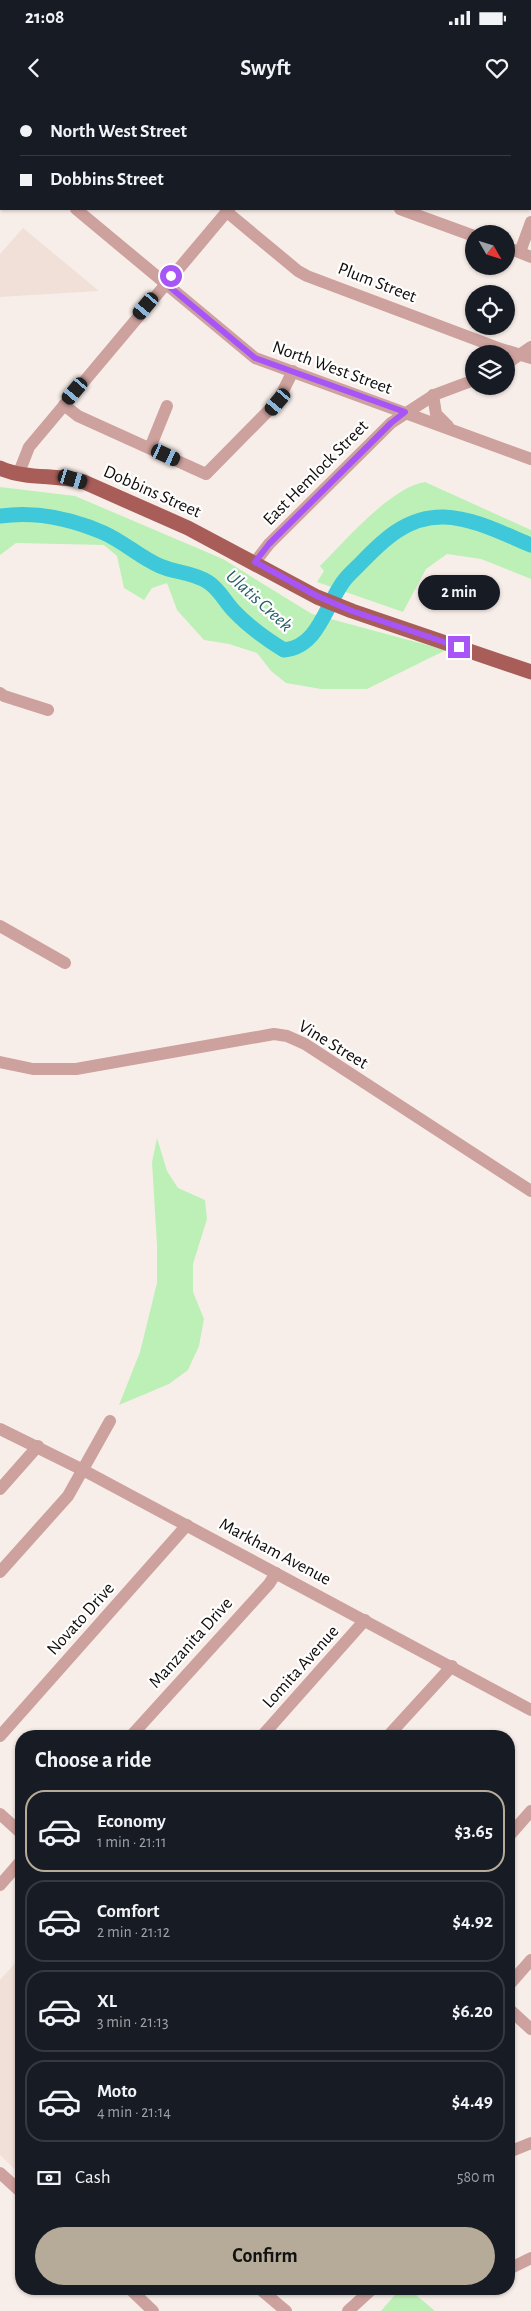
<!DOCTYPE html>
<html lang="en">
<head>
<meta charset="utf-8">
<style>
  body { margin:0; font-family:"Alegreya Sans",sans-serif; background:#242831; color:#f1f3f6; height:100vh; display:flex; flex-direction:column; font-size:19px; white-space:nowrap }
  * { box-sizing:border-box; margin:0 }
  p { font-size:16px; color:#9ea1a6 }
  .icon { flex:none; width:28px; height:28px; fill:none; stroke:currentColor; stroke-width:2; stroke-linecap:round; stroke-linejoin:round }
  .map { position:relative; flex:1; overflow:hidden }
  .side { position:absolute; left:15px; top:1630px; width:500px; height:565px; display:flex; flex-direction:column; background:#171b24; border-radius:20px; box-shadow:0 1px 4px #0004 }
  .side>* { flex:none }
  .guide { position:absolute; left:0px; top:0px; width:531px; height:110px; box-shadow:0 1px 4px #0004; display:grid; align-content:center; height:110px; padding:0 20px; background:#171b24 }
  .needle { width:32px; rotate:129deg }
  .fabs { position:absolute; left:465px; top:125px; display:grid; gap:10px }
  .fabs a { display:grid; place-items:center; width:50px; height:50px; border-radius:50%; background:#171b24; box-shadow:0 1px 4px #0004; font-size:25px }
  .end { position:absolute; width:22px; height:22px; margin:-11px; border:6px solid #a855f7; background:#fff; box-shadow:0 0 0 2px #fff }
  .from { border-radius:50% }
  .bubble { position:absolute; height:35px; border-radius:18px; background:#171b24; box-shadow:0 1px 4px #0004; font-size:16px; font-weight:600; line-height:35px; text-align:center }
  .car { position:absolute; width:15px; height:30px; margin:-15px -8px; border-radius:6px; box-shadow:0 0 4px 1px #0007; background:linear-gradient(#222 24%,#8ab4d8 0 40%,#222 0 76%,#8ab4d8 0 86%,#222 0) }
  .guide b { display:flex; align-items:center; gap:18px; height:48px; font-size:19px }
  .guide b+b { border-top:1px solid #363941 }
  .guide i { width:12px; height:12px; background:#f1f3f6 }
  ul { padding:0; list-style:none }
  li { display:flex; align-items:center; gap:15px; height:82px; margin:0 10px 8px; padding:0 10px; border:2px solid #363941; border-radius:20px }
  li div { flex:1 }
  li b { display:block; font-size:19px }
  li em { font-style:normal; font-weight:600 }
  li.current { border-color:#b6ab98 }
  li>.icon { width:45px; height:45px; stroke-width:1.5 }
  h2 { padding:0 20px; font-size:22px; line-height:60px }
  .pay { display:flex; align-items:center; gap:12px; height:55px; padding:0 20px; font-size:19px }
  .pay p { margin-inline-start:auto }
  .primary-button { display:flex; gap:10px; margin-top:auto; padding:10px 20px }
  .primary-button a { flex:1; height:58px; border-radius:30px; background:#b6ab98; color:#111; font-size:20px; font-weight:600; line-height:58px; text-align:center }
  .status { display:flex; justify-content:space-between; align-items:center; height:35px; padding:0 25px; background:#171b24; direction:ltr }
  .status svg { height:14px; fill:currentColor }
  header { display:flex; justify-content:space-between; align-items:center; height:65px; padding:0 20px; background:#171b24; font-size:22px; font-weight:600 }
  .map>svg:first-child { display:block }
  .built { fill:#f1e0d7 }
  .green { fill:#bdf0b7 }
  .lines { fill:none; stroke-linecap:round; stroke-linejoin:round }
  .river { stroke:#3ec8d9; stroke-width:15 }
  .minor { stroke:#cda19d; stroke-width:12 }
  .major { stroke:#a85d58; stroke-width:15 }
  .route { stroke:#a855f7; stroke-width:6 }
  .labels { text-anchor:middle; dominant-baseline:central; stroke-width:4.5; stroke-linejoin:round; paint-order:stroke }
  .street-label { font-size:18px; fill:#0e0b0a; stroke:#fefefe }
  .water-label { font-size:19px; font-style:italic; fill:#275e65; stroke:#fefefe }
</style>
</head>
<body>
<div class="status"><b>21:08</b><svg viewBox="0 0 49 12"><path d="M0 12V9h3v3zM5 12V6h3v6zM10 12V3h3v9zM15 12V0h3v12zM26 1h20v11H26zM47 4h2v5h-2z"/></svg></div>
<header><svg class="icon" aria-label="back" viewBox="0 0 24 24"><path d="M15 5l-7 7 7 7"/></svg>Swyft<svg class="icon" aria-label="heart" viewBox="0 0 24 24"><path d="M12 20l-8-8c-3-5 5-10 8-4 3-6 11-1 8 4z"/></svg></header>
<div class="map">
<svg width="531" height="2211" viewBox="0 0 531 2211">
  <rect width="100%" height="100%" fill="#f8eee9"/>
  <!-- built -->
  <g class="built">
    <path d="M20,0H255L254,1Z"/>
    <path d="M23,128L99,191L0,197V154Z"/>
    <path d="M21,1857V2075L0,2055V1880Z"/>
  </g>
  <!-- green -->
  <g class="green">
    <path d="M425,382L531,430V479L481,459L447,454L426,469L403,512L317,482L324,471L320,466C345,441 391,387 425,382Z"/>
    <path d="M0,387L75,396L223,459L312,514L446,550L367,589H321L286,583L271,571L257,553L229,544L204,540L177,510L167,483L152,488L144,500L124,488L117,456L104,445L16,443L0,455Z"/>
    <path d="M157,1038L167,1071L178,1088L205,1100L207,1119L193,1164V1192L204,1219L199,1246L188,1270L169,1284L119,1305L140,1252L157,1183V1145L152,1062Z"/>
    <path d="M400,2189H409L435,2211H381Z"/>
  </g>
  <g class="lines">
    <!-- river -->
    <path class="river" d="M0,416C35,411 72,419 104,433C124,442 141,458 160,466C176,473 193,472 208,482C219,489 224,500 233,510C247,525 266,539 284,550C318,547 325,507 343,482C348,475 355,469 361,463C384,439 408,416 444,417C474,418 504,434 531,445"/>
    <!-- minor -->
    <g class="minor">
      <path d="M389,0L390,1"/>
      <path d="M530,0L531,1"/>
      <path d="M316,1L317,0"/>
      <path d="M0,46L1,47"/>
      <path d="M76,109L255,258L531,359"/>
      <path d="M400,109L474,136"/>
      <path d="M227,112L298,171L307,176L501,249L531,258"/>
      <path d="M506,147L531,157"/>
      <path d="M520,152L531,122"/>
      <path d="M506,264L531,247"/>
      <path d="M433,295L436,314L448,326"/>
      <path d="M64,305L78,316L206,374L278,301L293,271"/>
      <path d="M150,348L167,306"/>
      <path d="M18,375L29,347L229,109"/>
      <path d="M255,462L269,444L391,323L434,295L474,280"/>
      <path d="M0,593L4,596L48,610"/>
      <path d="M0,826L65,863"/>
      <path d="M0,962L33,969H76L274,934L287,936L305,944L531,1091"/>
      <path d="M0,1329L83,1370L531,1610"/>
      <path d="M0,1389L38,1346"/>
      <path d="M0,1472L68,1396L110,1321"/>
      <path d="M0,1636L187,1425"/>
      <path d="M131,1636L269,1484L276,1473"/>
      <path d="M262,1636L365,1520"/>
      <path d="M388,1636L452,1566"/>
      <path d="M0,1714L21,1733"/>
      <path d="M509,1736L531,1711"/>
      <path d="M0,1785L21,1761"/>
      <path d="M509,1885L531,1860"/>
      <path d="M509,1909L531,1929"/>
      <path d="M509,2052L531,2043"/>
      <path d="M0,2073L21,2092"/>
      <path d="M509,2169L531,2158"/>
      <path d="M130,2189L153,2211"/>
      <path d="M260,2189L286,2211"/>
      <path d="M348,2211L372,2189"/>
    </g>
    <!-- major -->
    <path class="major" d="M0,368C27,380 57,374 84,382L188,428L317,497L352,511L531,572"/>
  </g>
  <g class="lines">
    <!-- route -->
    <path class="route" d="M171,176L165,183L255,258L405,312L391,323L269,444L255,462L317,496L352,511L459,547"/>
  </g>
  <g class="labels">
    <!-- street labels -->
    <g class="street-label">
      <text transform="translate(377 183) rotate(21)">Plum Street</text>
      <text transform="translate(332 268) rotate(20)">North West Street</text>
      <text transform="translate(316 373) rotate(-45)">East Hemlock Street</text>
      <text transform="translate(152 392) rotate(24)">Dobbins Street</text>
      <text transform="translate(333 945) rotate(31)">Vine Street</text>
      <text transform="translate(275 1452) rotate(28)">Markham Avenue</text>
      <text transform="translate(81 1519) rotate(-48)">Novato Drive</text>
      <text transform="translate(191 1543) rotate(-48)">Manzanita Drive</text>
      <text transform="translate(301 1567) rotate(-48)">Lomita Avenue</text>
    </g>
    <!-- water labels -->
    <g class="water-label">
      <text transform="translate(259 501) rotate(42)">Ulatis Creek</text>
    </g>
  </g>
</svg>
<div class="fabs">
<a><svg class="needle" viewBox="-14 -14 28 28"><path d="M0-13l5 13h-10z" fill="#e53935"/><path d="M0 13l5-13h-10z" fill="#9ea1a6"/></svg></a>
<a><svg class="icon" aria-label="locate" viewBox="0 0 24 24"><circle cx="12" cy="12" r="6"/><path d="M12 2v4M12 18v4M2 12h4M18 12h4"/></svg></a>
<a><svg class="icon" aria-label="layers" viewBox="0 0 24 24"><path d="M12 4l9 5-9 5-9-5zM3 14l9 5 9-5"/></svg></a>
</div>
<i class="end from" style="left:171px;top:176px"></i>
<i class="end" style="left:459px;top:547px"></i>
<div class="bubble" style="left:418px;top:475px;width:82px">2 min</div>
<i class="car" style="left:146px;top:206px;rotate:220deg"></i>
<i class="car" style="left:75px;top:291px;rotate:220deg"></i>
<i class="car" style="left:278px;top:302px;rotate:220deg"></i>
<i class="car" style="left:166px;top:355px;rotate:115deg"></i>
<i class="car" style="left:73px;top:379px;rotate:107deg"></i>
<div class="guide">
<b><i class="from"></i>North West Street</b>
<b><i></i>Dobbins Street</b>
</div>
<section class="side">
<h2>Choose a ride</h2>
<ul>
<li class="current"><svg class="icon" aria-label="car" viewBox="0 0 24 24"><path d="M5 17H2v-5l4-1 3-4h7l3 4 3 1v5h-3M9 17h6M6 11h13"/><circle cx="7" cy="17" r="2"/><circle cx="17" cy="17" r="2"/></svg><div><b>Economy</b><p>1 min · 21:11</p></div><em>$3.65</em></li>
<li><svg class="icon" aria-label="car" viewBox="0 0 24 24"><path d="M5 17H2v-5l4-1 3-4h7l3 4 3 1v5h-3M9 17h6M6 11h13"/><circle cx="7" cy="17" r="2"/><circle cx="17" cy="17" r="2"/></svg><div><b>Comfort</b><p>2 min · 21:12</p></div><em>$4.92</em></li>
<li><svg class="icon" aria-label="car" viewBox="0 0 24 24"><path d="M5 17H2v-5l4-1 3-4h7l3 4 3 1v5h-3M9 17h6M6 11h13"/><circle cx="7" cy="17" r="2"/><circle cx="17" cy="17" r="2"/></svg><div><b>XL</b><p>3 min · 21:13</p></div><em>$6.20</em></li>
<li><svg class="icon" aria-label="car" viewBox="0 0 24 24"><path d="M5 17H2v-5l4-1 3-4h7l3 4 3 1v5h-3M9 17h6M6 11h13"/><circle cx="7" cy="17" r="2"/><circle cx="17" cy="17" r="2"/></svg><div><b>Moto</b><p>4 min · 21:14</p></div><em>$4.49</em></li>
</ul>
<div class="pay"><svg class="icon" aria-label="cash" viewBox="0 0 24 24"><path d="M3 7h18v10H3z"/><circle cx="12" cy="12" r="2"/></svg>Cash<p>580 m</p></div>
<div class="primary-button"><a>Confirm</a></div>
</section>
</div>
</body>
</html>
